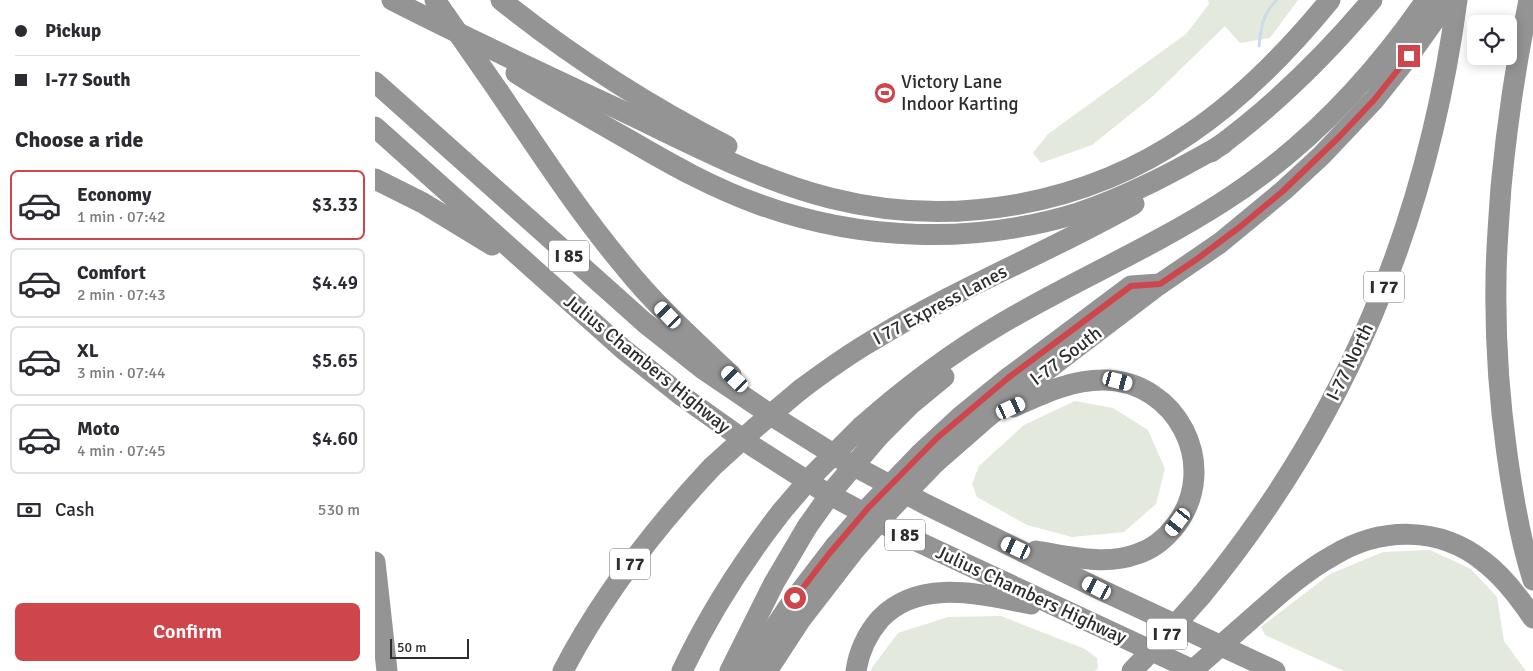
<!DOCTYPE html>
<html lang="en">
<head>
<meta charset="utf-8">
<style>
  body { margin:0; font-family:Signika,sans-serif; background:#f2f2f3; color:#2b2b33; height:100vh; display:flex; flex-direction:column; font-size:19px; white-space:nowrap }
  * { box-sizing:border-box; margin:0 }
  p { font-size:16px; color:#7c7c81 }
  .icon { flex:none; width:28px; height:28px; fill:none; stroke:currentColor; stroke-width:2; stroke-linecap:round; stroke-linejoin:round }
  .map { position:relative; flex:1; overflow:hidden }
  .details { display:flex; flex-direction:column; background:#fff; width:375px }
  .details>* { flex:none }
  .hud { display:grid; align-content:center; height:110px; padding:0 15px; background:#fff }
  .fabs { position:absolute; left:1092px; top:15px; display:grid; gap:10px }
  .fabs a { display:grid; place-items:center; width:50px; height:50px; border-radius:8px; background:#fff; box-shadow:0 2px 12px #0003; font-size:25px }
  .scale { position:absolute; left:15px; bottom:12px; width:79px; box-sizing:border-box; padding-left:5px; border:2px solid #2d2d2d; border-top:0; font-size:14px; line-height:18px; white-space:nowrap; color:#2d2d2d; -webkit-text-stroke:4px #fff; paint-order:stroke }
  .end { position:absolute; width:22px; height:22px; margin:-11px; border:6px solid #cf454c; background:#fff; box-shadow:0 0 0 2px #fff }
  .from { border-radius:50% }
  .car { position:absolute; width:15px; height:30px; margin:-15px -8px; border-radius:6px; box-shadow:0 0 4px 1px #0007; background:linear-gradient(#fff 24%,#345 0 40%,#fff 0 76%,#345 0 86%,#fff 0) }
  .hud b { display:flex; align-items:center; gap:18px; height:48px; font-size:19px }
  .hud b+b { border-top:1px solid #e1e1e2 }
  .hud i { width:12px; height:12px; background:#2b2b33 }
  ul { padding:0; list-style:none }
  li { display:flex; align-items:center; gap:15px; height:70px; margin:0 10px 8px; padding:0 5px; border:2px solid #e1e1e2; border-radius:8px }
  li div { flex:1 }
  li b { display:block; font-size:19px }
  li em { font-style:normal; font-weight:600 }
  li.selected { border-color:#cf454c }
  li>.icon { width:45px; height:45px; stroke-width:1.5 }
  h2 { padding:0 15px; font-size:22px; line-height:60px }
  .pay { display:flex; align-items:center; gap:12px; height:55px; padding:0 15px; font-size:19px }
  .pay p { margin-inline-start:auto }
  .cta { display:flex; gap:10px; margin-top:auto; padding:10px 15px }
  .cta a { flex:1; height:58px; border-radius:8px; background:#cf454c; color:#fff; font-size:20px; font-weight:600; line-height:58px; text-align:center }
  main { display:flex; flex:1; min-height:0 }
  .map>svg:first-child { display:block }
  .green { fill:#e3e9dd }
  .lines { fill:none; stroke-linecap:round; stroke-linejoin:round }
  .stream { stroke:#cbdbe7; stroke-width:3 }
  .motorway { stroke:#949494; stroke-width:21 }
  .motorway-bridge { stroke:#949494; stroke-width:21 }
  .route { stroke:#cf454c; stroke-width:6 }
  .labels { text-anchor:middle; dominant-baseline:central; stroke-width:5; stroke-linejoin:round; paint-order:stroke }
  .shield { fill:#fff; stroke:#6c6c6c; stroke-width:1 }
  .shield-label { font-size:18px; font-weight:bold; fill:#2d2d2d }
  .poi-label { font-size:19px; fill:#2d2d2d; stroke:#fff; text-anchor:start }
  .street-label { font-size:19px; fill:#2d2d2d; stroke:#fff }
</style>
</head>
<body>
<main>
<section class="details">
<div class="hud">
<b><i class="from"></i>Pickup</b>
<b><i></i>I-77 South</b>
</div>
<h2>Choose a ride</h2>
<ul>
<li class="selected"><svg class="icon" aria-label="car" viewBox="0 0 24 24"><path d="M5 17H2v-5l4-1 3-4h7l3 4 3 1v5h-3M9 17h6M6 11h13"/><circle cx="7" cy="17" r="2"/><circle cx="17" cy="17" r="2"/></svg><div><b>Economy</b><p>1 min · 07:42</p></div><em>$3.33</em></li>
<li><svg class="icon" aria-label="car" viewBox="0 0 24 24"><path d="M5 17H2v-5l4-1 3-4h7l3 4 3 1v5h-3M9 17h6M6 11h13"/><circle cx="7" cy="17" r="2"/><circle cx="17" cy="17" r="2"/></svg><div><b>Comfort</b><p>2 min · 07:43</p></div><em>$4.49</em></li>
<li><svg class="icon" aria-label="car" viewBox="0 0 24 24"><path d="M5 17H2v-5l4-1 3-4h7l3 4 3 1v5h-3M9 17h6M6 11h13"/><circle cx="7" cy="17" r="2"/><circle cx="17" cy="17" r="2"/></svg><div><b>XL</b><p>3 min · 07:44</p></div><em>$5.65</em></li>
<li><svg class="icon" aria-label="car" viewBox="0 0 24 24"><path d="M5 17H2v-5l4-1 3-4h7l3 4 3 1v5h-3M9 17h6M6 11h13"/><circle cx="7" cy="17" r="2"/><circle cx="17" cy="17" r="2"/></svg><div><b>Moto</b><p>4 min · 07:45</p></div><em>$4.60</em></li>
</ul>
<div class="pay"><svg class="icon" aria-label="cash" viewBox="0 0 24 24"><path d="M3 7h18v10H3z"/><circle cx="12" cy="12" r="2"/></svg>Cash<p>530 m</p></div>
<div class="cta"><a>Confirm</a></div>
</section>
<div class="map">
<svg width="1158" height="671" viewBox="0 0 1158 671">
  <rect width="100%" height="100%" fill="#fff"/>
  <!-- green -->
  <g class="green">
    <path d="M833,0H923L895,38L865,43L850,26L778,96L717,145L666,163L658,153L673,134L811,34L834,4Z"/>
    <path d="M700,401L738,408L773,430L790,469L781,504L749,532L697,537L652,525L602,497L597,484L604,466L649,425Z"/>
    <path d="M1055,550L1096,569L1122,597L1129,641L1151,671H969L890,635L886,627L955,574L1008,552Z"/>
    <path d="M626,616L710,649L722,658L723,668L720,671H496V669L523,633L573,617Z"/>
  </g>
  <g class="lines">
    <!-- stream -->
    <path class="stream" d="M884,46C886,27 888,13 902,0"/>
    <!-- motorway -->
    <g class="motorway">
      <path d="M17,0C91,38 166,73 241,108C311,141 380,179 455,198C577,229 710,206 814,134C868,98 914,50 955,0"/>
      <path d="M126,0C196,56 272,105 352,146"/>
      <path d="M1154,0C1141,62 1132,124 1126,187C1124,218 1121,250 1121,281C1120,339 1124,397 1132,454C1138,497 1145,540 1158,580"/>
      <path d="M141,73C178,97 217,119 256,141C297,165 338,188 383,204C484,241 599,245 703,213C754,196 801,171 848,144"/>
      <path d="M0,82L270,323L328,369L399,417L466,459L552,505L722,588L900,671"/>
      <path d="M124,92C164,151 203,211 249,266C281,306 319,340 356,375"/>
      <path d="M0,127L248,349L307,396L379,447L448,491L535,538L820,671"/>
      <path d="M836,152C896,109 949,57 997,0"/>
      <path d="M0,179L48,203L117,245"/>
      <path d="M425,390C449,372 474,354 500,339C583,288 674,252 759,204"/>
      <path d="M638,407C667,394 695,380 728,380C801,380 846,465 801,525C791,538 778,549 762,554C730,566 693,556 661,551"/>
      <path d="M487,426C530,388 575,354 624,325C696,282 774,249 846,203C928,151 996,80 1051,0"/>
      <path d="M504,436L535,405L569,377"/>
      <path d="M545,454L585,417L633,378L756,286L785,284"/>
      <path d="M561,462L608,421L643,392L785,284L845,243L908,191L946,156L999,100L1034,56L1074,0"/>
      <path d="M0,562L12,671"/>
      <path d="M826,596C970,421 1052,224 1082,0"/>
      <path d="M875,620C901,597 928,572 959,555C1006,527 1064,526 1108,561C1128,576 1144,597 1158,618"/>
      <path d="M188,671C227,596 279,529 337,467"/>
      <path d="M307,671C334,614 368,561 407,511"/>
      <path d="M355,671L399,583L432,527"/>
      <path d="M371,671L412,609L461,545"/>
      <path d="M392,671L426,619L477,553"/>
      <path d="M481,671C484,651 492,634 505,619C545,577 607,595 656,604"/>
    </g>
    <!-- motorway-bridge -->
    <g class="motorway-bridge">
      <path d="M60,0L124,92"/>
      <path d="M337,467L380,428L425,390"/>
      <path d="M407,511L437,476L487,426"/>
      <path d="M432,527L459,489L504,436"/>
      <path d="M461,545L493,508L545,454"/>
      <path d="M477,553L509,516L561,462"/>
      <path d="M757,671L785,642L826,596"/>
      <path d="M817,671L875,620"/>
    </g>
  </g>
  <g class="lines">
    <!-- route -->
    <path class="route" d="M420,598L454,554L493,508L562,438L633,378L756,286L785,284L822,259L866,226L908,191L964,137L999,100L1034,56"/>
  </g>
  <!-- icons -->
  <defs>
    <g id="stadium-disc" transform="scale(1.125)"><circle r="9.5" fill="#cf454c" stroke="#fff"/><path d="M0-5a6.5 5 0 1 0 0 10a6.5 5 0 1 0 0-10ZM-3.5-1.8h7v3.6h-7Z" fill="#fff"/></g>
  </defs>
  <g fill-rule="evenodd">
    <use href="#stadium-disc" x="510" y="93"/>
  </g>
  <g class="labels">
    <!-- shield labels -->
    <g class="shield">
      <rect x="174" y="240.5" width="40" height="31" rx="4"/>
      <rect x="989" y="271.5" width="40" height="31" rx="4"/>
      <rect x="510" y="519.5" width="40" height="31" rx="4"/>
      <rect x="235" y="548.5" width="40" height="31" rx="4"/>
      <rect x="772" y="618.5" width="40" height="31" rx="4"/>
    </g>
    <g class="shield-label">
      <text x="194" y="256">I 85</text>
      <text x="1009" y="287">I 77</text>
      <text x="530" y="535">I 85</text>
      <text x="255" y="564">I 77</text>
      <text x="792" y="634">I 77</text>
    </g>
    <!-- poi labels -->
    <g class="poi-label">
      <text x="526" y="82">Victory Lane<tspan x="526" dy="22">Indoor Karting</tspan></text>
    </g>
    <!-- street labels -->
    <g class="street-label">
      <text transform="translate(565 305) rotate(-28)">I 77 Express Lanes</text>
      <text transform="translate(691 356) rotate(-37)">I-77 South</text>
      <text transform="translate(975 362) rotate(-64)">I-77 North</text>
      <text transform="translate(272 364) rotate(39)">Julius Chambers Highway</text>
      <text transform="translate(656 595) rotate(25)">Julius Chambers Highway</text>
    </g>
  </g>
</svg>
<div class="fabs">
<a><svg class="icon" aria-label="locate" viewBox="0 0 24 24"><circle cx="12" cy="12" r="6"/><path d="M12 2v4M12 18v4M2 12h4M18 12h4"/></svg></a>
</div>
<div class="scale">50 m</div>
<i class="end from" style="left:420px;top:598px"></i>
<i class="end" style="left:1034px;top:56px"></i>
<i class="car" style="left:293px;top:315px;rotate:316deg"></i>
<i class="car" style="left:360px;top:379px;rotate:314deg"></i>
<i class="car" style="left:743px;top:381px;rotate:105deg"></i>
<i class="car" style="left:636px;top:408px;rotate:65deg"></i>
<i class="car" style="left:803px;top:522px;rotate:217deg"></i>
<i class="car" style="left:641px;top:548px;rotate:295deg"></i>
<i class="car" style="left:722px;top:588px;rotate:297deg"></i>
</div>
</main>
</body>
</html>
